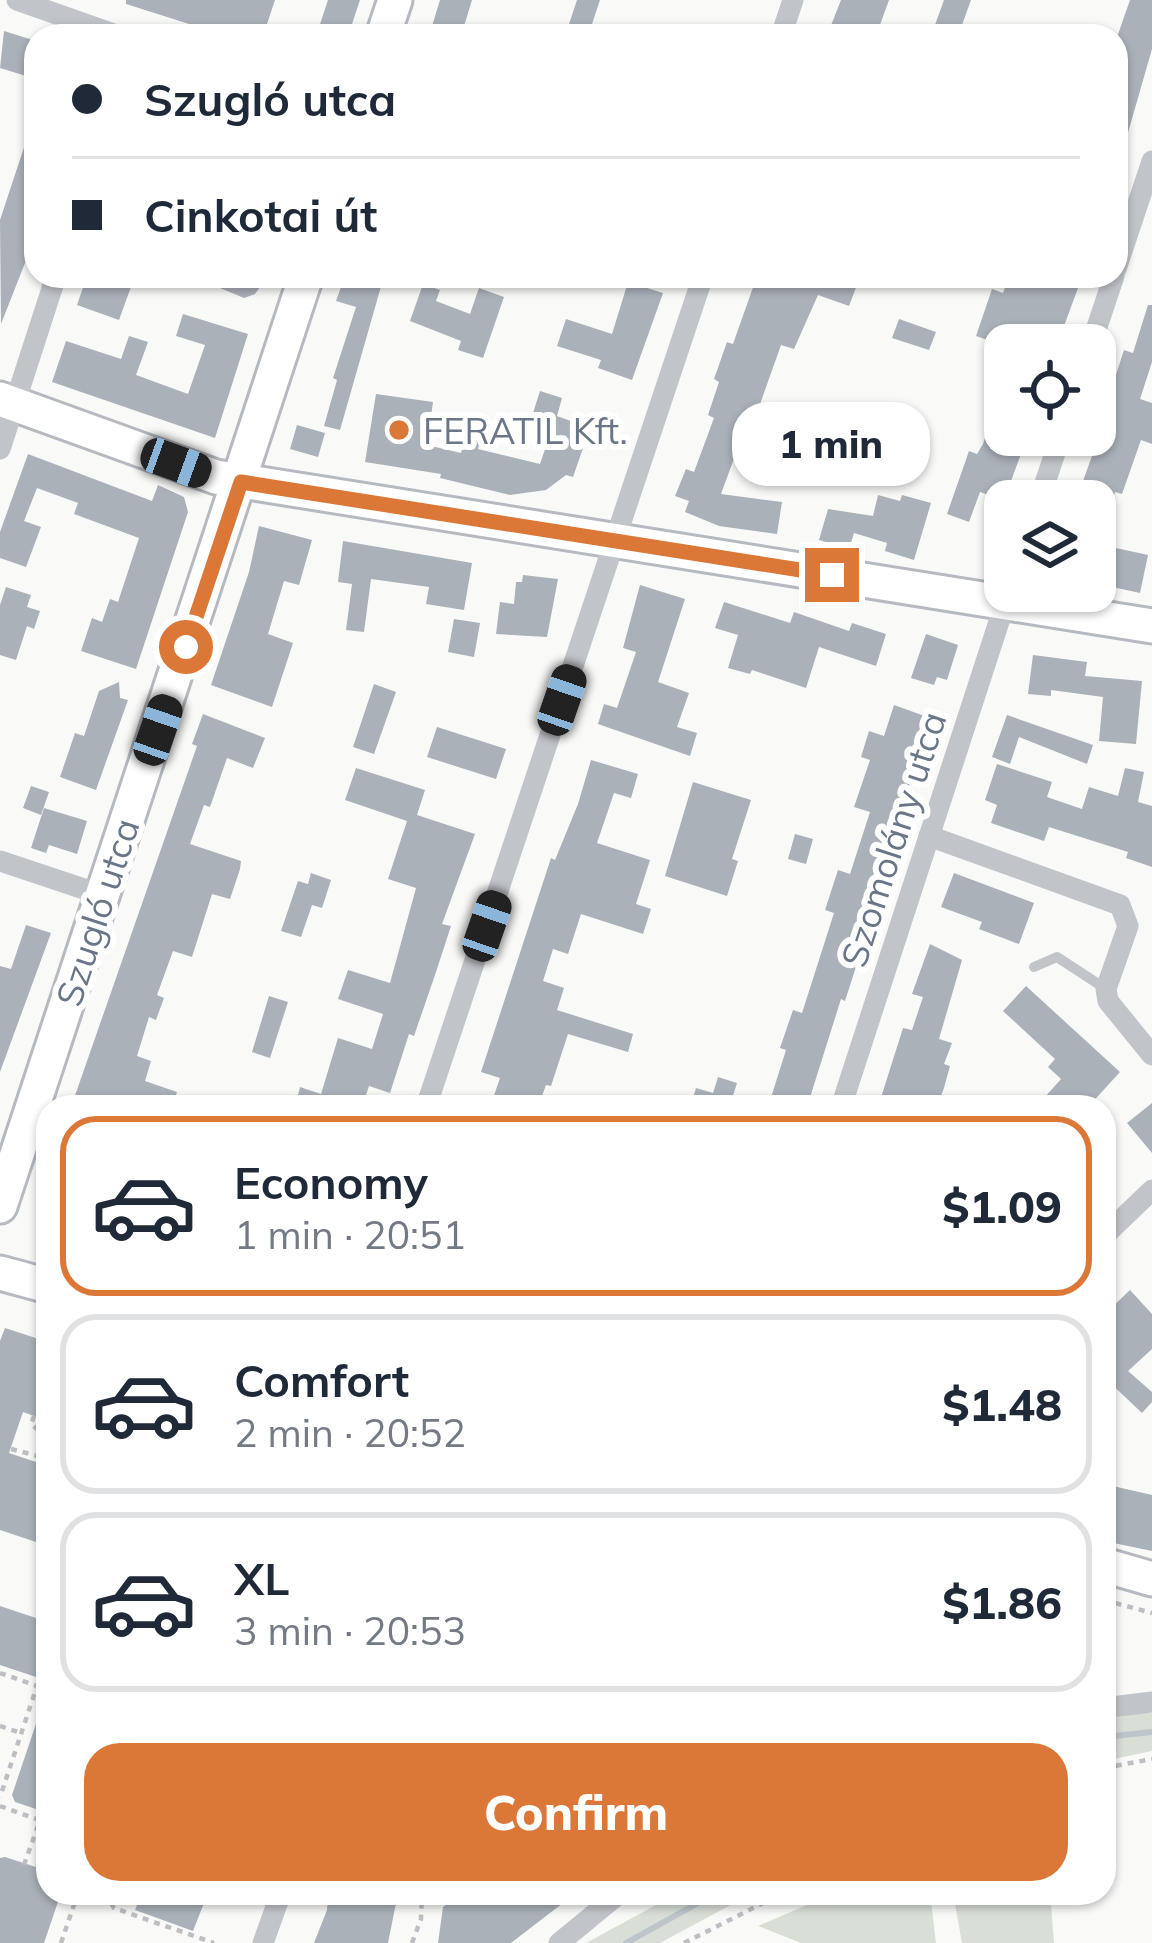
<!DOCTYPE html>
<html lang="en">
<head>
<meta charset="utf-8">
<style>
  body { margin:0; font-family:Mulish,sans-serif; background:#f2f2f3; color:#1f2937; height:100vh; display:flex; flex-direction:column; font-size:45px; white-space:nowrap }
  * { box-sizing:border-box; margin:0 }
  p { font-size:39px; color:#747a83 }
  .icon { flex:none; width:66px; height:66px; fill:none; stroke:currentColor; stroke-width:2; stroke-linecap:round; stroke-linejoin:round }
  .map { position:relative; flex:1; overflow:hidden }
  .panel { position:absolute; left:36px; top:1095px; width:1080px; height:810px; display:flex; flex-direction:column; background:#fff; border-radius:36px; box-shadow:0 3px 9px #0004 }
  .panel>* { flex:none }
  .banner { position:absolute; left:24px; top:24px; width:1104px; height:264px; border-radius:36px; box-shadow:0 3px 9px #0004; display:grid; align-content:center; height:264px; padding:0 48px; background:#fff }
  .tools { position:absolute; left:984px; top:324px; display:grid; gap:24px }
  .tools a { display:grid; place-items:center; width:132px; height:132px; border-radius:24px; background:#fff; box-shadow:0 3px 9px #0004; font-size:60px }
  .end { position:absolute; width:54px; height:54px; margin:-27px; border:15px solid #db7737; background:#fff; box-shadow:0 0 0 6px #fff }
  .from { border-radius:50% }
  .bubble { position:absolute; height:84px; border-radius:36px; background:#fff; box-shadow:0 3px 9px #0004; font-size:39px; font-weight:800; line-height:84px; text-align:center }
  .car { position:absolute; width:36px; height:72px; margin:-36px -18px; border-radius:15px; box-shadow:0 0 9px 3px #0007; background:linear-gradient(#222 24%,#8ab4d8 0 40%,#222 0 76%,#8ab4d8 0 86%,#222 0) }
  .banner b { display:flex; align-items:center; gap:42px; height:114px; font-size:45px }
  .banner b+b { border-top:3px solid #e0e1e3 }
  .banner i { width:30px; height:30px; background:#1f2937 }
  ul { padding:21px 0 0; list-style:none }
  li { display:flex; align-items:center; gap:36px; height:180px; margin:0 24px 18px; padding:0 24px; border:6px solid #e0e1e3; border-radius:36px }
  li div { flex:1 }
  li b { display:block; font-size:45px }
  li em { font-style:normal; font-weight:800 }
  li.on { border-color:#db7737 }
  li>.icon { width:108px; height:108px; stroke-width:1.5 }
  .action { display:flex; gap:24px; margin-top:auto; padding:24px 48px }
  .action a { flex:1; height:138px; border-radius:36px; background:#db7737; color:#fff; font-size:48px; font-weight:800; line-height:138px; text-align:center }
  .map>svg:first-child { display:block }
  .green { fill:#d9ded7 }
  .lines { fill:none; stroke-linecap:round; stroke-linejoin:round }
  .stream { stroke:#bdc5cb; stroke-width:6 }
  .building { fill:#aab1b8 }
  .secondary-casing { stroke:#b6bac0; stroke-width:39 }
  .path { stroke:#bcbec1; stroke-width:4.5; stroke-dasharray:6 6; stroke-linecap:butt }
  .lane { stroke:#c1c4c9; stroke-width:10 }
  .street { stroke:#c1c4c9; stroke-width:21 }
  .secondary { stroke:#fff; stroke-width:33 }
  .route { stroke:#db7737; stroke-width:15 }
  .poi-dot { fill:#db7737; stroke:#fff; stroke-width:4.5 }
  .labels { text-anchor:middle; dominant-baseline:central; stroke-width:12; stroke-linejoin:round; paint-order:stroke }
  .poi-label { font-size:36px; fill:#6a7687; stroke:#fff; text-anchor:start }
  .street-label { font-size:36px; fill:#6a7687; stroke:#fff }
</style>
</head>
<body>
<div class="map">
<svg width="1152" height="1943" viewBox="0 0 1152 1943">
  <rect width="100%" height="100%" fill="#f9faf8"/>
  <!-- green -->
  <g class="green">
    <path d="M1140,1713H1152V1751L1104,1761V1720Z"/>
    <path d="M678,1893H753L660,1943H586Z"/>
    <path d="M835,1893H930L936,1943H801L758,1926Z"/>
    <path d="M953,1893H1050L1054,1943H962Z"/>
  </g>
  <g class="lines">
    <!-- stream -->
    <g class="stream">
      <path d="M1104,1737L1152,1732"/>
      <path d="M626,1943L716,1893"/>
    </g>
  </g>
  <!-- building -->
  <g class="building">
    <path d="M126,0H275L263,36H227L126,4Z"/>
    <path d="M328,0H360L348,36H316Z"/>
    <path d="M440,0H472L461,36H429Z"/>
    <path d="M577,0H600L588,36H565Z"/>
    <path d="M841,0H889L876,36L828,33Z"/>
    <path d="M944,0H971L958,36H931Z"/>
    <path d="M1130,0H1152V49L1121,157L1116,156V40Z"/>
    <path d="M4,31L36,41V79L0,68Z"/>
    <path d="M34,117L36,235L1,324L0,220Z"/>
    <path d="M87,276H109L132,284L119,320L77,305Z"/>
    <path d="M191,276H268L255,294L244,298Z"/>
    <path d="M345,276H384L340,430L324,426L337,380L333,378L356,307L336,301Z"/>
    <path d="M757,276H832L857,285L849,306L818,295L794,349L781,345L753,424L785,435L772,470L735,456L721,494L782,502L777,534L719,526L685,512L689,501L675,496L686,469L694,472L714,418L708,415L719,382L714,379L727,342L733,344Z"/>
    <path d="M1009,276H1069L1081,280L1057,345H1005V377L987,371L996,343L976,336L992,289L1003,293Z"/>
    <path d="M628,282L663,293L632,380L598,368L601,360L557,346L566,319L612,334Z"/>
    <path d="M423,284L440,290L436,301L470,314L479,288L504,297L483,358L458,350L461,341L410,321Z"/>
    <path d="M1148,305H1152V362L1140,399L1152,403V444L1141,440L1122,494L1115,492L1101,547L1095,546V485L1083,481L1107,414L1104,412L1124,350L1133,353Z"/>
    <path d="M183,314L248,334L215,438L52,382L66,341L121,359L129,336L148,342L136,375L188,394L205,345L176,336Z"/>
    <path d="M899,319L936,332L929,350L892,338Z"/>
    <path d="M1002,388L1005,435H1028L1004,500L980,492L969,522L947,514L969,451L977,454L983,444Z"/>
    <path d="M540,391L562,398L557,416L590,428L573,477L566,475L546,490L510,495L440,478L441,474L365,462L376,394L433,402L427,445L461,453L466,433L482,437L478,449L540,464L554,423L532,416Z"/>
    <path d="M297,425L325,433L318,457L290,449Z"/>
    <path d="M28,454L152,501L158,485L184,497L188,512L136,669L81,651L92,618L102,622L110,599L118,602L139,538L74,514L78,503L37,488L24,521L41,527L26,567L0,558V532Z"/>
    <path d="M878,495L900,501L902,495L931,503L914,560L885,551L887,543L854,533L849,549L819,540L828,509L873,516Z"/>
    <path d="M259,526L312,540L299,585L284,581L268,634L293,643L272,707L211,685L249,572Z"/>
    <path d="M343,541L472,563L464,610L426,604L429,587L371,579L364,632L346,630L352,584L338,582Z"/>
    <path d="M1116,548L1148,555L1140,593L1108,586Z"/>
    <path d="M523,575L558,579L547,637L496,634L500,602L514,604L516,582H522Z"/>
    <path d="M640,585L685,599L658,682L689,693L677,727L697,733L690,756L598,724L604,704L617,708L636,652L623,648Z"/>
    <path d="M6,587L31,595L27,607L40,611L34,629L27,626L16,660L0,655V605Z"/>
    <path d="M724,602L790,623L794,612L849,631L852,623L886,634L876,666L819,647L806,688L752,670L750,674L728,668L738,635L715,628Z"/>
    <path d="M454,619L480,623L474,657L448,652Z"/>
    <path d="M926,634L958,645L947,680L937,677L934,685L911,678Z"/>
    <path d="M1033,655L1087,662L1085,676L1142,681L1136,744L1099,741L1103,697L1051,690V696L1028,694Z"/>
    <path d="M119,682L120,698L128,700L96,790L60,777L75,733L84,736L99,691Z"/>
    <path d="M374,684L396,692L374,754L353,747Z"/>
    <path d="M894,705L933,719L853,942L863,945L845,1001L841,999L807,1107H768L786,1050L780,1048L793,1010L802,1013L834,913L825,910L838,870L850,874L870,812L854,807L870,760L861,757L869,731L884,736Z"/>
    <path d="M203,714L265,738L253,768L227,758L210,807L204,805L190,844L241,861L240,869L230,899L212,894L192,957L173,951L157,995L164,998L156,1020L149,1017L137,1056L151,1061L145,1081L177,1092L172,1107H71L197,746L192,744Z"/>
    <path d="M1007,715L1093,745L1087,764L1019,737L1010,764L992,757Z"/>
    <path d="M437,727L506,749L496,779L427,757Z"/>
    <path d="M591,760L638,774L631,798L614,793L597,843L650,860L636,904L651,909L643,934L581,914L568,954L553,949L543,981L564,988L557,1010L633,1034L628,1052L568,1034L551,1086L546,1085L538,1107H490L500,1078L481,1072L551,858L555,860L578,804Z"/>
    <path d="M997,764L1052,782L1047,797L1082,809L1089,787L1118,796L1125,768L1144,772L1138,802L1152,806V867L1126,858L1128,852L1049,827L1044,841L991,823L997,805L985,800Z"/>
    <path d="M356,768L425,790L417,815L475,834L442,924L451,926L435,975L414,1036L409,1034L390,1093L369,1086L362,1107H295L300,1087L321,1094L338,1038L372,1049L383,1014L338,999L348,970L390,983L416,888L388,879L407,821L345,800Z"/>
    <path d="M693,782L751,800L732,859L738,861L727,896L665,876Z"/>
    <path d="M31,786L49,792L41,815L23,808Z"/>
    <path d="M44,808L87,821L77,854L49,845L46,853L31,848Z"/>
    <path d="M795,834L813,839L806,864L788,859Z"/>
    <path d="M311,873L331,880L322,908L312,905L301,937L281,931L298,881L308,884Z"/>
    <path d="M954,873L1034,903L1019,944L979,929L982,922L941,907Z"/>
    <path d="M26,925L51,933L0,1072V966L11,969Z"/>
    <path d="M930,944L962,960L939,1039L952,1043L944,1064L950,1066L944,1088L937,1107H878L903,1028L912,1030L923,997L912,994Z"/>
    <path d="M1026,986L1120,1072L1088,1107H1056L1045,1097L1061,1079L1048,1067L1055,1059L1003,1011Z"/>
    <path d="M269,996L288,1002L270,1058L252,1052Z"/>
    <path d="M718,1077L737,1083L732,1099L744,1102V1107H690L696,1088L713,1093Z"/>
    <path d="M1152,1103V1153L1127,1123Z"/>
    <path d="M1130,1290L1152,1314V1349L1128,1371L1152,1392V1402L1142,1413L1104,1377V1315Z"/>
    <path d="M5,1328L48,1342V1421L23,1412L9,1453L48,1466V1546L0,1530V1341Z"/>
    <path d="M1104,1484L1152,1495V1551L1104,1541Z"/>
    <path d="M0,1606L48,1622V1681L0,1665Z"/>
    <path d="M45,1697L48,1698V1813L15,1802L12,1795Z"/>
    <path d="M5,1857L48,1871V1893H61L44,1943H0V1858Z"/>
    <path d="M142,1893H208L193,1931L135,1910Z"/>
    <path d="M328,1893H398L388,1943H314L327,1910Z"/>
    <path d="M461,1893H576L511,1943H438L443,1907Z"/>
  </g>
  <g class="lines">
    <!-- secondary casing -->
    <g class="secondary-casing">
      <g id="secondary">
        <path d="M383,36L395,0"/>
        <path d="M0,399L216,477L1152,626"/>
        <path d="M0,1206L306,276"/>
        <path d="M0,1273L48,1286"/>
        <path d="M1104,1565L1152,1579"/>
      </g>
    </g>
    <!-- path -->
    <g class="path">
      <path d="M34,1416L31,1424L48,1438"/>
      <path d="M11,1449L38,1456L48,1454"/>
      <path d="M1104,1600L1152,1613"/>
      <path d="M0,1673L37,1686L0,1797"/>
      <path d="M0,1726L21,1733"/>
      <path d="M1104,1768L1152,1759"/>
      <path d="M0,1806L48,1823"/>
      <path d="M24,1865L40,1820"/>
      <path d="M105,1893L114,1908L214,1943"/>
      <path d="M61,1943L78,1893"/>
      <path d="M412,1943L421,1919L422,1893"/>
      <path d="M684,1943L783,1893"/>
    </g>
    <!-- lane -->
    <path class="lane" d="M1034,967L1057,957L1106,989"/>
    <!-- street -->
    <g class="street">
      <path d="M17,0L119,36"/>
      <path d="M781,36L793,0"/>
      <path d="M1116,269L1152,161"/>
      <path d="M1091,345L1114,276"/>
      <path d="M0,449L56,276"/>
      <path d="M1039,501L1061,435"/>
      <path d="M929,836L1120,905L1128,926L1106,989L1108,1001L1152,1055"/>
      <path d="M0,861L102,895"/>
      <path d="M426,1107L703,276"/>
      <path d="M841,1107L1008,594"/>
      <path d="M1104,1236L1152,1190"/>
      <path d="M1104,1708L1152,1702"/>
      <path d="M263,1943L281,1893"/>
      <path d="M559,1943L620,1893"/>
    </g>
    <!-- secondary -->
    <use href="#secondary" class="secondary"/>
  </g>
  <g class="lines">
    <!-- route -->
    <path class="route" d="M186,647L241,482L832,575"/>
  </g>
  <!-- markers -->
  <circle class="poi-dot" cx="399" cy="430" r="12"/>
  <g class="labels">
    <!-- poi labels -->
    <g class="poi-label">
      <text x="423" y="430">FERATIL Kft.</text>
    </g>
    <!-- street labels -->
    <g class="street-label">
      <text transform="translate(893 839) rotate(-72)">Szomolány utca</text>
      <text transform="translate(97 912) rotate(-72)">Szugló utca</text>
    </g>
  </g>
</svg>
<div class="tools">
<a><svg class="icon" aria-label="locate" viewBox="0 0 24 24"><circle cx="12" cy="12" r="6"/><path d="M12 2v4M12 18v4M2 12h4M18 12h4"/></svg></a>
<a><svg class="icon" aria-label="layers" viewBox="0 0 24 24"><path d="M12 4l9 5-9 5-9-5zM3 14l9 5 9-5"/></svg></a>
</div>
<i class="end from" style="left:186px;top:647px"></i>
<i class="end" style="left:832px;top:575px"></i>
<div class="bubble" style="left:732px;top:402px;width:198px">1 min</div>
<i class="car" style="left:176px;top:463px;rotate:110deg"></i>
<i class="car" style="left:562px;top:700px;rotate:19deg"></i>
<i class="car" style="left:158px;top:730px;rotate:19deg"></i>
<i class="car" style="left:487px;top:926px;rotate:19deg"></i>
<div class="banner">
<b><i class="from"></i>Szugló utca</b>
<b><i></i>Cinkotai út</b>
</div>
<section class="panel">
<ul>
<li class="on"><svg class="icon" aria-label="car" viewBox="0 0 24 24"><path d="M5 17H2v-5l4-1 3-4h7l3 4 3 1v5h-3M9 17h6M6 11h13"/><circle cx="7" cy="17" r="2"/><circle cx="17" cy="17" r="2"/></svg><div><b>Economy</b><p>1 min · 20:51</p></div><em>$1.09</em></li>
<li><svg class="icon" aria-label="car" viewBox="0 0 24 24"><path d="M5 17H2v-5l4-1 3-4h7l3 4 3 1v5h-3M9 17h6M6 11h13"/><circle cx="7" cy="17" r="2"/><circle cx="17" cy="17" r="2"/></svg><div><b>Comfort</b><p>2 min · 20:52</p></div><em>$1.48</em></li>
<li><svg class="icon" aria-label="car" viewBox="0 0 24 24"><path d="M5 17H2v-5l4-1 3-4h7l3 4 3 1v5h-3M9 17h6M6 11h13"/><circle cx="7" cy="17" r="2"/><circle cx="17" cy="17" r="2"/></svg><div><b>XL</b><p>3 min · 20:53</p></div><em>$1.86</em></li>
</ul>
<div class="action"><a>Confirm</a></div>
</section>
</div>
</body>
</html>
